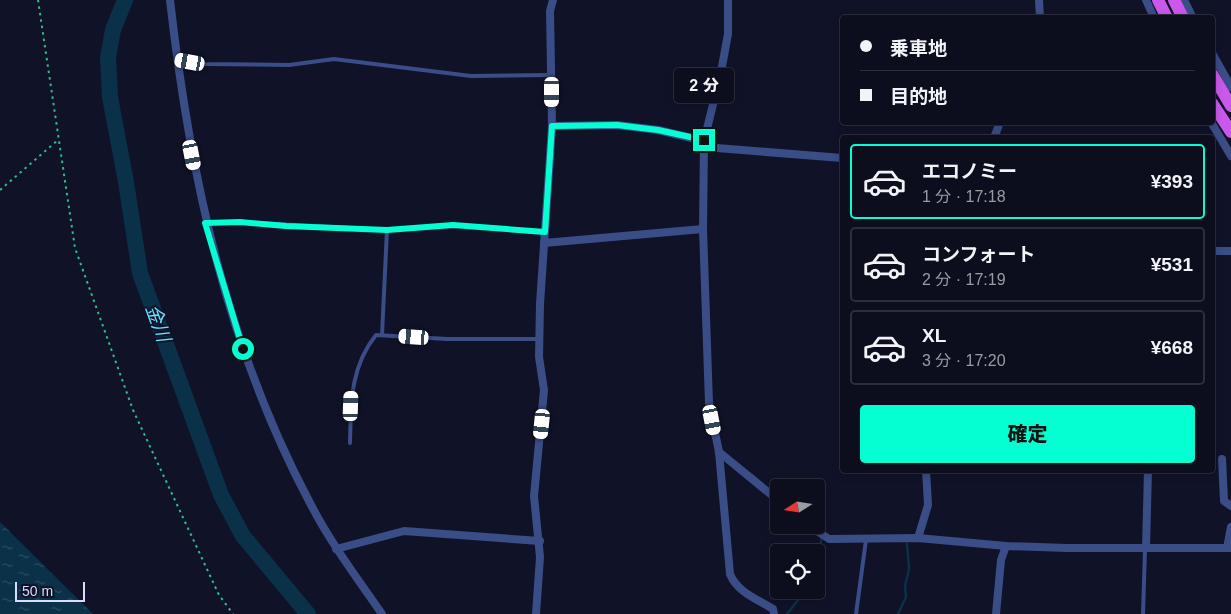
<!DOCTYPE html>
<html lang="ja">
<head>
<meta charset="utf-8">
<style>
  body { margin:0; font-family:Helvetica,"Noto Sans JP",sans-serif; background:#1a1c2b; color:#f1f3f6; height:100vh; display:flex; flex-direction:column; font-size:19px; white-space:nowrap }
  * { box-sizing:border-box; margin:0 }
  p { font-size:16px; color:#9a9ca4 }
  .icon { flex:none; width:28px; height:28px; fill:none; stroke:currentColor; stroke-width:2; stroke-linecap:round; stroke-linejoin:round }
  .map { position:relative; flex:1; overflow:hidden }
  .side { position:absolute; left:840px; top:135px; width:375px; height:338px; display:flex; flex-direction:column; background:#0c0e1e; border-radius:5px; box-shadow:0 2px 8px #0003,0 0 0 1px #2c2e3c }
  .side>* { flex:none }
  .guide { position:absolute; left:840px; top:15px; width:375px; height:110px; border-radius:5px; box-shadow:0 2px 8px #0003,0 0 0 1px #2c2e3c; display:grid; align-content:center; height:110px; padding:0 20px; background:#0c0e1e }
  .needle { width:32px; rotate:258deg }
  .controls { position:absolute; left:770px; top:479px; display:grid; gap:10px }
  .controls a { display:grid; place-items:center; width:55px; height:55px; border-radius:5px; background:#0c0e1e; box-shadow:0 2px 8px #0003,0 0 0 1px #2c2e3c; font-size:25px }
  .scale { position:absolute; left:15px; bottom:12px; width:70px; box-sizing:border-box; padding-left:5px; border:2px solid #d7ddff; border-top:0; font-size:14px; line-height:18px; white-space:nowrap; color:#d7ddff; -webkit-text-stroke:4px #101228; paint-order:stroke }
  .end { position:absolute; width:22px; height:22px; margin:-11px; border:6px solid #03ffd2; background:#111; box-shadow:0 0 0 2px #111 }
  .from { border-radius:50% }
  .bubble { position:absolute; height:35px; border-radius:5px; background:#0c0e1e; box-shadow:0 2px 8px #0003,0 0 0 1px #2c2e3c; font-size:16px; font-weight:800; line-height:35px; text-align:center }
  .car { position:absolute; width:15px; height:30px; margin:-15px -8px; border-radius:6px; box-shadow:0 0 4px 1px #0007; background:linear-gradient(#fff 24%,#345 0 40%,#fff 0 76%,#345 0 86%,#fff 0) }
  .guide b { display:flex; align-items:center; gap:18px; height:48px; font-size:19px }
  .guide b+b { border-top:1px solid #2c2e3c }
  .guide i { width:12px; height:12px; background:#f1f3f6 }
  ul { padding:9px 0 0; list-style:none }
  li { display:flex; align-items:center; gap:15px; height:75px; margin:0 10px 8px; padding:0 10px; border:2px solid #2c2e3c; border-radius:5px }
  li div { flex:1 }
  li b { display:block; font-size:19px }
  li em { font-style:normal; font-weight:800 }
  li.current { border-color:#03ffd2 }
  li>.icon { width:45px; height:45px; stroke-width:1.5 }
  .action { display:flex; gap:10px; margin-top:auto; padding:10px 20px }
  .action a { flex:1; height:58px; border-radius:5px; background:#03ffd2; color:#111; font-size:20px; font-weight:800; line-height:58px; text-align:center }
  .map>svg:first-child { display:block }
  .water { fill:url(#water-ripples) }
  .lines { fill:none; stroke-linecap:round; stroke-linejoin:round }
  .stream { stroke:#0a3147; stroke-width:2.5 }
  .river { stroke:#0a3147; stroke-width:16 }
  .path { stroke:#2fbb8b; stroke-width:2; stroke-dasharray:2.5 4; stroke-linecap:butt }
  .service { stroke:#3a4d87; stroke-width:4 }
  .minor { stroke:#3a4d87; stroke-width:8 }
  .trunk { stroke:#ca58ea; stroke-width:12 }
  .route { stroke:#03ffd2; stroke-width:6 }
  .labels { text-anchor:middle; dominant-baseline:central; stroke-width:4; stroke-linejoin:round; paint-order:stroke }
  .water-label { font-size:19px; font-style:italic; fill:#65e3ff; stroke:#101228 }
</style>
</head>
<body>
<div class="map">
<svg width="1231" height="614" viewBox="0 0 1231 614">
  <defs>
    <pattern id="water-ripples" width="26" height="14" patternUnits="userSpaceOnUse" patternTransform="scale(1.25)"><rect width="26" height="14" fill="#0a3147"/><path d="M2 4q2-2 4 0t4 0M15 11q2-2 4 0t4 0" fill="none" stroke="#2d4e63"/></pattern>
  </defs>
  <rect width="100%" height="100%" fill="#101228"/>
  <!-- water -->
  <path class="water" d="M0,522L93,614H0Z"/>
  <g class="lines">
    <!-- stream -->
    <g class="stream">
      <path d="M816,568L822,536"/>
      <path d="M787,614L806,590"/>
      <path d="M898,614L906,597L905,586L909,569L907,544"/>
    </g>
    <!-- river -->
    <path class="river" d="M125,0L113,30L108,57L110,97L126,182L140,273L221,495L243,536L308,614"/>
    <!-- path -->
    <g class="path">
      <path d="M38,0L75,248L133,410L219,595L233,614"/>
      <path d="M0,190L58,140"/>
    </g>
    <!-- service -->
    <g class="service">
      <path d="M179,59L204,64L289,65L334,59L471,76L552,75"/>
      <path d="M207,223L240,222L387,230L453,225L545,233"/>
      <path d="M382,335L387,230"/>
      <path d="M350,443C351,404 350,367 376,335L447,339H539"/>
      <path d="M856,614L866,540"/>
      <path d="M1143,614L1145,549"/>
    </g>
    <!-- minor -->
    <g class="minor">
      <path d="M170,0C190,176 226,345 310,503C330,542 357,578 382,614"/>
      <path d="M728,0V34L721,72L704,141L703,229L709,403L719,452L730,574C737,592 757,599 773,609L774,614"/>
      <path d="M1039,0L1040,18"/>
      <path d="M1146,0L1154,18"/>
      <path d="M1184,0L1193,18"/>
      <path d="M1212,53L1231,87"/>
      <path d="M1211,122L1231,156"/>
      <path d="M552,126L617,125L658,130L704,141"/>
      <path d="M994,138L1000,122"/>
      <path d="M704,147L842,158"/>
      <path d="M544,243L703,229"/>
      <path d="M1212,251H1231"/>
      <path d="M719,452L779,501"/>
      <path d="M1222,459L1224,501L1231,506"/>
      <path d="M808,525L829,539L918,538L1006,546L1067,548H1231"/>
      <path d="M918,538L928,505L926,470"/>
      <path d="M1146,548L1148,470"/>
      <path d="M1227,548L1231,527"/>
      <path d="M336,549L404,531L540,541"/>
      <path d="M536,614L540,557L534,496L544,390L539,357L540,304L552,126L550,11L553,0"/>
      <path d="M996,614L1001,560L1006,546"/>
    </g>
    <!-- trunk -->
    <g class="trunk">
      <path d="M1158,0L1167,18"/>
      <path d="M1174,0L1183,18"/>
      <path d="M1212,74L1231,106"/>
      <path d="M1212,103L1231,132"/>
    </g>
  </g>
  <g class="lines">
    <!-- route -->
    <path class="route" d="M243,349L205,223L240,222L286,226L387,230L453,225L545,232L552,126L617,125L658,130L704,140"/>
  </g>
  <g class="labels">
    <!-- water labels -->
    <g class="water-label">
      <text transform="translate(158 323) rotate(70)">金川</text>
    </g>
  </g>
</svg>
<div class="controls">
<a><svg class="needle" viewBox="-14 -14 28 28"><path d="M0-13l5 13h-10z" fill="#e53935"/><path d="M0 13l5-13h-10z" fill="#9a9ca4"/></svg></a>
<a><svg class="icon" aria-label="locate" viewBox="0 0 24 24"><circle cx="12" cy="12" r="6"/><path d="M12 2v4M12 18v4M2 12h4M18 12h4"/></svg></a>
</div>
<div class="scale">50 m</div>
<i class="end from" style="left:243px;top:349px"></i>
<i class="end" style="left:704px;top:140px"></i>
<div class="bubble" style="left:674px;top:68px;width:60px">2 分</div>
<i class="car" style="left:190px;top:62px;rotate:280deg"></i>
<i class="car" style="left:552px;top:92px;rotate:180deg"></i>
<i class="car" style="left:192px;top:155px;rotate:169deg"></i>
<i class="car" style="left:414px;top:337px;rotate:274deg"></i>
<i class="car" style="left:351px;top:406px;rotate:2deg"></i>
<i class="car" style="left:712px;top:420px;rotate:169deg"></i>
<i class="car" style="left:542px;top:424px;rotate:186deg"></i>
<div class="guide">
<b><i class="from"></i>乗車地</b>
<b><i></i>目的地</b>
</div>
<section class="side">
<ul>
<li class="current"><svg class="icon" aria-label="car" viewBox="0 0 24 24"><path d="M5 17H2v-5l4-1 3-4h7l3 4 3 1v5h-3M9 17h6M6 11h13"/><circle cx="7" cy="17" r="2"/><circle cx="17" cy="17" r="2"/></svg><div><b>エコノミー</b><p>1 分 · 17:18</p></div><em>¥393</em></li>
<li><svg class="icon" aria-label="car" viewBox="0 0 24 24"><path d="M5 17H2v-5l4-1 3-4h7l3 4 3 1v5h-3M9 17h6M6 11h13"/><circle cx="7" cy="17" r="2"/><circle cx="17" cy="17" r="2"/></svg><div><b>コンフォート</b><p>2 分 · 17:19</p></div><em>¥531</em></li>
<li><svg class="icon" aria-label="car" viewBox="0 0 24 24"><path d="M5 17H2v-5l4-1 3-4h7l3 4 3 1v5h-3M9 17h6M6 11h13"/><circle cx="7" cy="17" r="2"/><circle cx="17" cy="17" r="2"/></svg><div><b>XL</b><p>3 分 · 17:20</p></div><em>¥668</em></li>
</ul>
<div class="action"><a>確定</a></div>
</section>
</div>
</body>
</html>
